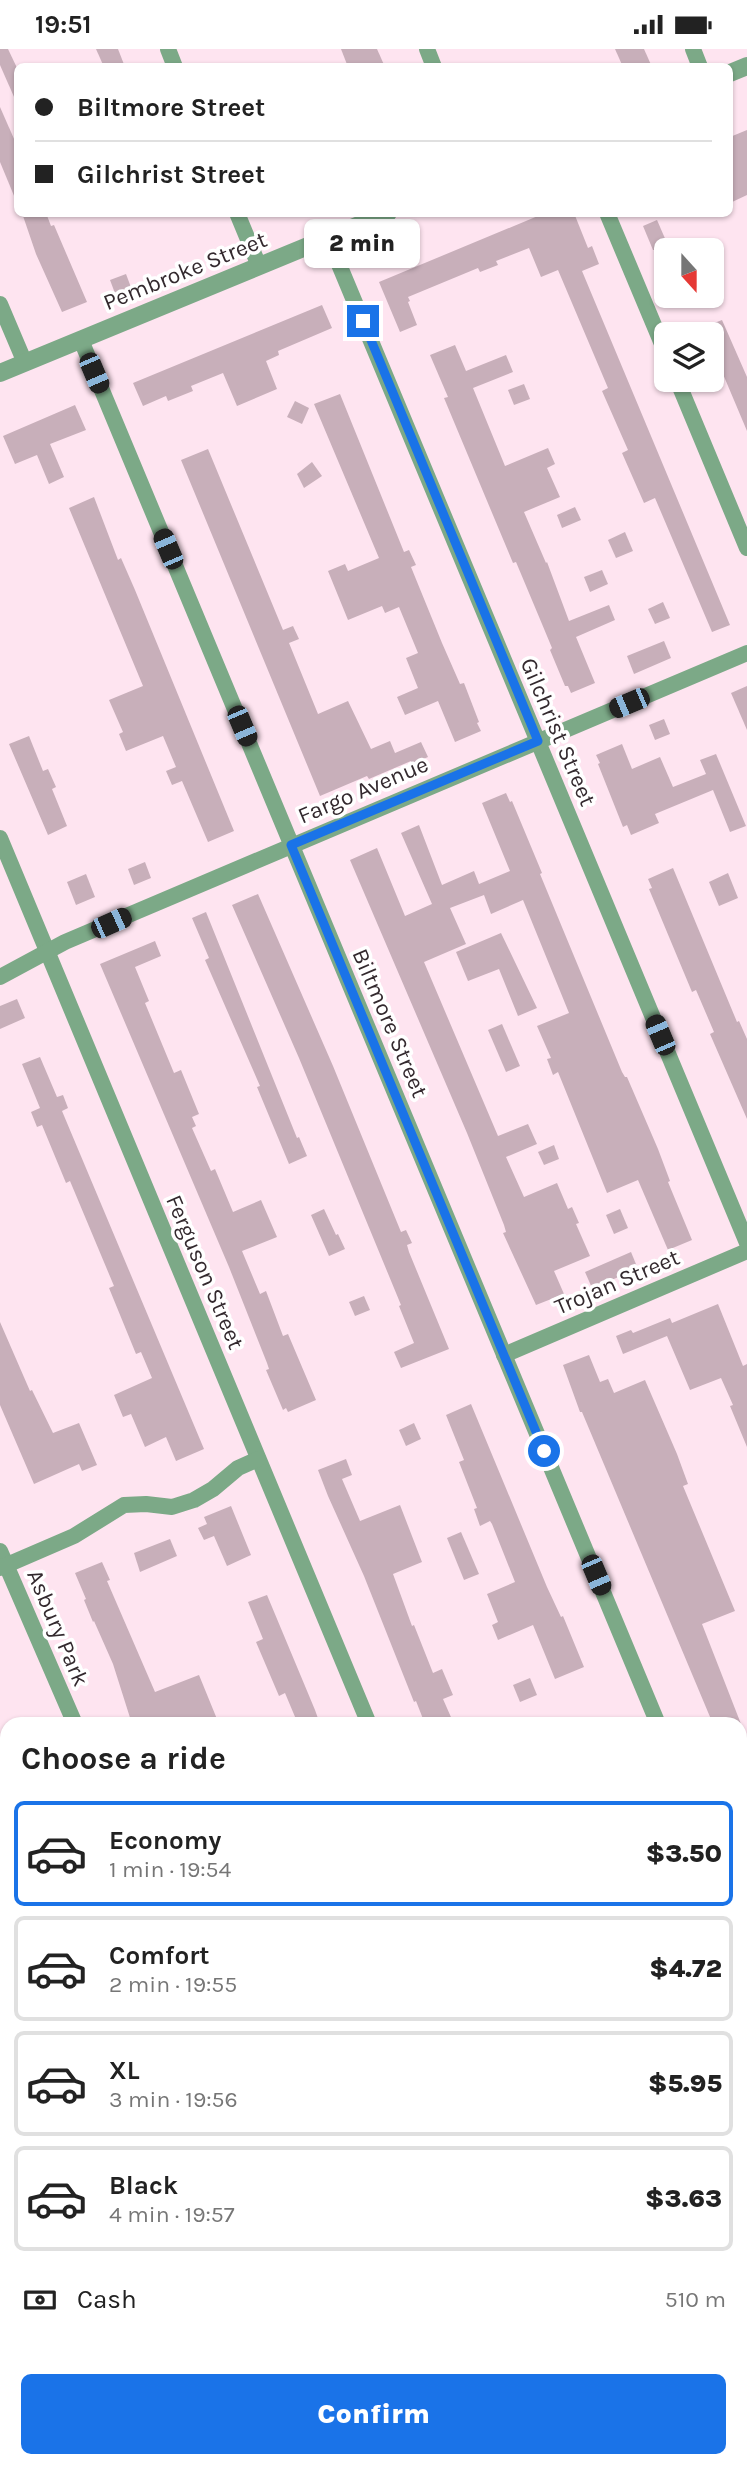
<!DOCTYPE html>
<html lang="en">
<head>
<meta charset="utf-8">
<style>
  body { margin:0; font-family:Karla,sans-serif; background:#f6f6f6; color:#222; height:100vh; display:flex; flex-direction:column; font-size:26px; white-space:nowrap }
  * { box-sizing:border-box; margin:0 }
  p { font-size:23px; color:#767676 }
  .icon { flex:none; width:38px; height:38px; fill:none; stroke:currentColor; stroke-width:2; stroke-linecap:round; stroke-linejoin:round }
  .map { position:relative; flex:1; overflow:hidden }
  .sheet { position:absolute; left:0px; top:1668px; width:747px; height:751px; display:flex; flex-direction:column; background:#fff; border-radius:21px 21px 0 0; box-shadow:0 2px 5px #0004 }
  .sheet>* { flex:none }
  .top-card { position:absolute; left:14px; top:14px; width:719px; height:154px; border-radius:10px; box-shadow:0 2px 5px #0004; display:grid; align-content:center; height:154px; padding:0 21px; background:#fff }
  .needle { width:46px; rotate:159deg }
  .fabs { position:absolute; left:654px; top:189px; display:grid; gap:14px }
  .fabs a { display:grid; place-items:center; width:70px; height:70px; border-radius:10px; background:#fff; box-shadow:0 2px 5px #0004; font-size:35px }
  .end { position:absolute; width:32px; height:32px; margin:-16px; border:9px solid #1a73e8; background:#fff; box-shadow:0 0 0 4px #fff }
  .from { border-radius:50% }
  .bubble { position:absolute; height:49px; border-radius:10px; background:#fff; box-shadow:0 2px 5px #0004; font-size:23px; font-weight:800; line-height:49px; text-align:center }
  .car { position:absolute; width:21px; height:42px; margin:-21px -10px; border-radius:9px; box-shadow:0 0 5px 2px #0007; background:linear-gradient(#222 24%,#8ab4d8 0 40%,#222 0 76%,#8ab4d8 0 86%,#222 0) }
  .top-card b { display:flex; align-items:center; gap:24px; height:66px; font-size:26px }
  .top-card b+b { border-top:2px solid #e0e0e0 }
  .top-card i { width:18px; height:18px; background:#222 }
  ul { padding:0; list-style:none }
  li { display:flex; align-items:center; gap:21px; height:105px; margin:0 14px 10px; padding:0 7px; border:4px solid #e0e0e0; border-radius:10px }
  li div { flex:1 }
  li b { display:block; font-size:26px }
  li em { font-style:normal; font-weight:800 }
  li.active { border-color:#1a73e8 }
  li>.icon { width:63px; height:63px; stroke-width:1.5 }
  h2 { padding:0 21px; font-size:32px; line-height:84px }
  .pay { display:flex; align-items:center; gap:18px; height:77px; padding:0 21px; font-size:26px }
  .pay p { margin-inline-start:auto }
  .button { display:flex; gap:14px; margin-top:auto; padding:14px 21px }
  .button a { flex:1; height:80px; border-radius:10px; background:#1a73e8; color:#fff; font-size:28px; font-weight:800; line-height:80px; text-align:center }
  .status { display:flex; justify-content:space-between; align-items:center; height:49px; padding:0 35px; background:#fff; direction:ltr }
  .status svg { height:19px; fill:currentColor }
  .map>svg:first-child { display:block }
  .built { fill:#f6d5e5 }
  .building { fill:#c8afba }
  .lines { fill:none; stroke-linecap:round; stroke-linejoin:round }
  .service { stroke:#7ca987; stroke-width:8 }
  .minor { stroke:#7ca987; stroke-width:16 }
  .tertiary { stroke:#7ca987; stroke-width:18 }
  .trunk { stroke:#165e32; stroke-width:19 }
  .route { stroke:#1a73e8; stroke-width:9 }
  .labels { text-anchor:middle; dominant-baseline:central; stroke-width:7; stroke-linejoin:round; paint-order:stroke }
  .street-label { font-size:23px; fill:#33292e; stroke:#fff }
</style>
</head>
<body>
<div class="status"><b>19:51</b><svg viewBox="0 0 49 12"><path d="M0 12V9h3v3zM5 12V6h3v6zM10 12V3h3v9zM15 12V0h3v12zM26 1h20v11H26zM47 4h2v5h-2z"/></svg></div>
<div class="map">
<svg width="747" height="2417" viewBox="0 0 747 2417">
  <rect width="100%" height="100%" fill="#fee4f0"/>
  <!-- built -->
  <g class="built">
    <path d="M747,2194V2288L740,2290V2197Z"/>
    <path d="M195,2412H351L353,2417H182Z"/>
  </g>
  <!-- building -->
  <g class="building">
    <path d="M0,0H8L18,21V57L0,16Z"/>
    <path d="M96,0H118L125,18H104Z"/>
    <path d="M341,0H377L385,18H348Z"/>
    <path d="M615,0H644L652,18H623Z"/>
    <path d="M0,58L18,99L17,154L0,113Z"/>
    <path d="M747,81V146L730,154V88Z"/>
    <path d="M22,164H46L51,177L54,176L87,253L62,263L36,205Z"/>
    <path d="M545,164H574L588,199L592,197L599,215L582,222L730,576L712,583L655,449L644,454L622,404L628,401L602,342L608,339L558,221L541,228L529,199L496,212L498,216L480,223L478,219L408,248L410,252L408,253L417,276L400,283L379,233Z"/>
    <path d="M657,171L670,201H653L643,177Z"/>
    <path d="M126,225L132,241L116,247L110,231Z"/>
    <path d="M322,256L332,279L278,302L279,306L266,312L277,340L237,357L223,324L191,337L193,342L168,352L166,347L143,357L133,334Z"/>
    <path d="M722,271L747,328V382L712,299V285H707L704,278Z"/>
    <path d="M455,296L466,322L506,306L513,323L473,339L505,417L548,399L555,415L547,419L560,448L524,463L546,514L547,513L569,572L609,556L615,571L576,588L595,634L571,644L568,637H565L550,601L552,599L542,575L516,513L513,514L444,349L448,348L430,306Z"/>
    <path d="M524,335L530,350L514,356L508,341Z"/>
    <path d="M340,345L404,503L409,501L416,516L411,518L442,594L460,635L464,634L479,673L477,674L481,682L455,693L438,652L405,666L397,648L418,639L406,609L418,604L399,558L385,564L382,557L348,571L328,522L345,515L348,522L379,509L314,355Z"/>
    <path d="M295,352L309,359L302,375L287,368Z"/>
    <path d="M75,356L86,381L50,395L64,428L49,435L37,406L15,415L3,387Z"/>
    <path d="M208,400L283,581L293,577L299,590L289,594L318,665L348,652L371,700L390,692L395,704L421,693L428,708L412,715L411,712L369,730L367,727L320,747L181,411Z"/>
    <path d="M312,413L322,427L304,439L297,425Z"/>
    <path d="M94,448L118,511L121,509L135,541L234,782L208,793L182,732L172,736L166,722L176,718L163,687L126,702L119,685L123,683L109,651L143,637L69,459Z"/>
    <path d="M575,458L581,471L562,479L557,466Z"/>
    <path d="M625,483L633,502L616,509L608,491Z"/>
    <path d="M602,521L608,535L590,543L584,528Z"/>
    <path d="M663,553L670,569L655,575L648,560Z"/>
    <path d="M664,592L671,609L634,625L627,607Z"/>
    <path d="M747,637V681L731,644Z"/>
    <path d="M664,670L670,685L655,691L649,676Z"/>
    <path d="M29,687L43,722L48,720L56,738L52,740L67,777L48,786L9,695Z"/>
    <path d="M622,695L632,720L660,708L673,738L706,725L700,711L716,705L746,777L730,783L713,741L655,765L659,774L631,786L627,776L623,778L598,715L600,714L596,706Z"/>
    <path d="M506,744L510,753L512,752L542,824L540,825L622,1023L625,1028H627L658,1100L670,1132L668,1133L692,1191L668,1201L638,1131L607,1144L558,1023L553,1026L547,1010L551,1009L537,977L569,964L523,851L491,865L484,846L450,859L466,895L424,913L498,1087L528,1075L537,1095L506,1108L524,1148L557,1134L568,1160L572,1158L579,1174L576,1175L590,1207L554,1222L564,1245L536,1256L503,1184L506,1183L504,1176L467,1084L350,811L377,799L405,867L432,855L401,784L419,776L442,836L474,822L479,835L510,822L482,754Z"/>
    <path d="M145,813L151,829L134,836L128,820Z"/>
    <path d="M673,819L737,973L739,972L747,990V1070L710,985L714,983L696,941L692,943L649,840L652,839L648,830Z"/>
    <path d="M728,824L738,849L719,857L709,833Z"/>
    <path d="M86,825L95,848L76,856L67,833Z"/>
    <path d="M258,845L333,1017L401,1183L406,1181L412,1194L407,1196L409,1203L449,1300L401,1319L394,1303L414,1294L399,1257L401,1256L299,1009L232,856Z"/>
    <path d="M206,863L297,1089L299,1088L307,1107L289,1115L257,1038L260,1037L205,911L209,909L192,869Z"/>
    <path d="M501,884L537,959L518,967L499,920L468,932L456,903Z"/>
    <path d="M155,892L161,907L135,918L149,952L145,954L174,1024L181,1021L199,1065L192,1068L196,1077L192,1079L211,1122L215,1120L233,1163L261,1151L277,1188L242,1202L260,1245L266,1242L283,1287L288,1285L316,1351L288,1363L286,1359L283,1361L266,1321L269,1320L267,1314L229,1218L100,915Z"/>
    <path d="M17,950L25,969L0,980V957Z"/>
    <path d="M502,975L520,1017L506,1023L488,981Z"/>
    <path d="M40,1008L57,1048L63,1046L68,1059L62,1062L204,1400L176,1412L166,1388L145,1398L131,1365L123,1368L114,1346L152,1329L141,1303L136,1305L109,1239L114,1237L70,1132L66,1134L42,1076L37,1078L31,1063L40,1059L22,1015Z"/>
    <path d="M554,1096L559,1110L544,1116L538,1103Z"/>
    <path d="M324,1160L336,1186L338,1185L345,1200L329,1207L311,1166Z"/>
    <path d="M620,1160L628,1179L614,1185L606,1166Z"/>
    <path d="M631,1203L638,1220L592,1239L585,1223Z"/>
    <path d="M364,1247L370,1261L355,1267L349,1253Z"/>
    <path d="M718,1255L743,1317L747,1315V1398L730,1357L733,1356L721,1329L690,1341L667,1287L623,1305L616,1287L631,1281L633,1284L670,1269L672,1274Z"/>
    <path d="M0,1273L30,1342L32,1341L53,1384L79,1374L97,1416L82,1422L79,1415L34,1435L0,1356Z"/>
    <path d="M589,1306L600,1333L608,1330L614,1344L645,1331L677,1405L688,1435L683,1437L735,1562L702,1575L741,1675H713L582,1363H580L563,1316Z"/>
    <path d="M471,1355L547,1538L561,1568L563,1567L584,1618L555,1630L533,1576L498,1591L492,1576L498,1573L487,1545L515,1533L492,1475L490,1472L480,1477L474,1460L477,1459L459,1413L464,1411L446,1366Z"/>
    <path d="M414,1374L421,1390L406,1397L399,1381Z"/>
    <path d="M346,1410L352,1426L342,1430L360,1472L400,1456L422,1513L393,1525L412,1577L414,1576L433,1624L442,1620L453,1646L443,1650L454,1675H425L416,1652L414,1653L364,1527L328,1447L318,1421Z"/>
    <path d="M231,1457L251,1506L227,1517L214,1487L204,1491L198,1479L207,1475L204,1468Z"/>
    <path d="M461,1483L479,1525L464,1531L447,1489Z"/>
    <path d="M170,1490L177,1507L140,1523L134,1504Z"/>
    <path d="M102,1513L110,1531L107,1532L155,1643L199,1626L219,1675H132L113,1615L94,1572L93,1573L84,1551L86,1550L75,1524Z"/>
    <path d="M267,1546L315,1661L320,1675H298L285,1644L279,1647L256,1593L263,1590L248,1553Z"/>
    <path d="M530,1629L537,1646L520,1653L513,1636Z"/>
  </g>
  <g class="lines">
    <!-- service -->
    <g class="service">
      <path d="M740,2191L747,2188"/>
      <path d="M740,2271L747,2269"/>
    </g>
    <!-- minor -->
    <g class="minor">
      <path d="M168,0L175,18"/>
      <path d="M427,0L434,18"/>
      <path d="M693,0L700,18"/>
      <path d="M237,164L259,217"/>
      <path d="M607,164L667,307"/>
      <path d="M328,189L747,1194"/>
      <path d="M0,255L25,314"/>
      <path d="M81,291L658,1675"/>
      <path d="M677,331L747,499"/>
      <path d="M0,789L369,1675"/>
      <path d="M0,928L65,893L747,604"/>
      <path d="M504,1306L747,1202"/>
      <path d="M0,1502L75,1675"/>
      <path d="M0,1519L74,1487L124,1456L146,1455L172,1458L194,1451L213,1440L238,1419L258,1410"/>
      <path d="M740,1804L747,1801"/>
      <path d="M740,1872L747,1888"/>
      <path d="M0,2114L7,2111"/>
      <path d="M0,2156L7,2172"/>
      <path d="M112,2412L114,2417"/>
      <path d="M391,2412L393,2417"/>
    </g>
    <!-- tertiary -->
    <g class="tertiary">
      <path d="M730,24L747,17"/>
      <path d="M0,324L388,164"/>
    </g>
    <!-- trunk -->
    <g class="trunk">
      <path d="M740,2325L747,2322"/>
      <path d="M524,2417L537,2412"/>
      <path d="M554,2417L555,2412"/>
    </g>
  </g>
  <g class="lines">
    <!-- route -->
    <path class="route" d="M363,272L538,692L291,796L544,1402"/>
  </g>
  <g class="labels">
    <!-- street labels -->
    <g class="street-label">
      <text transform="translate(185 222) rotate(-22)">Pembroke Street</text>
      <text transform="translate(558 683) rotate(67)">Gilchrist Street</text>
      <text transform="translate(363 741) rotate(-23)">Fargo Avenue</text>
      <text transform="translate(390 974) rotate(67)">Biltmore Street</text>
      <text transform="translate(205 1223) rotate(67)">Ferguson Street</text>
      <text transform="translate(617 1233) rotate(-23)">Trojan Street</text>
      <text transform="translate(58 1579) rotate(67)">Asbury Park</text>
    </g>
  </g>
</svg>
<div class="fabs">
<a><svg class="needle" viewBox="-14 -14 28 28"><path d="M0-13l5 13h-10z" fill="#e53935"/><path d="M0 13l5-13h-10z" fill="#767676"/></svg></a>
<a><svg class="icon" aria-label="layers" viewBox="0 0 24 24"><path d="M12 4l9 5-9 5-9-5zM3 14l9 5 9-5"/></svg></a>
</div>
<i class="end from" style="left:544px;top:1402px"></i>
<i class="end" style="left:363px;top:272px"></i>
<div class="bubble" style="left:304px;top:170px;width:116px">2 min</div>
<i class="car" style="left:94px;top:324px;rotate:157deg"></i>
<i class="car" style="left:168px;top:500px;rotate:337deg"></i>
<i class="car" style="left:629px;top:654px;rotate:247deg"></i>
<i class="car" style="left:242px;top:677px;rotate:157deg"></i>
<i class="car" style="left:111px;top:874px;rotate:66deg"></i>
<i class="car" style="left:660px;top:986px;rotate:337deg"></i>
<i class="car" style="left:596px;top:1526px;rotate:157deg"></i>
<div class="top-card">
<b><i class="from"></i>Biltmore Street</b>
<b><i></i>Gilchrist Street</b>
</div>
<section class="sheet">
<h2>Choose a ride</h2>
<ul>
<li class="active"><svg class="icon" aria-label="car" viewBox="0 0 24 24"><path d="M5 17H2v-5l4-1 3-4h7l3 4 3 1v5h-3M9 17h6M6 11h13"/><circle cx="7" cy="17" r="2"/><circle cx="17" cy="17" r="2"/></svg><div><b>Economy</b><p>1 min · 19:54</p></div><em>$3.50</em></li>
<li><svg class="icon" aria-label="car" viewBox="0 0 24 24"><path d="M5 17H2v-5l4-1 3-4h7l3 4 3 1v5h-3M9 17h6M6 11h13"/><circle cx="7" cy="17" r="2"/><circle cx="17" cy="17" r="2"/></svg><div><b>Comfort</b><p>2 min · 19:55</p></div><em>$4.72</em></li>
<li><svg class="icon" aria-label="car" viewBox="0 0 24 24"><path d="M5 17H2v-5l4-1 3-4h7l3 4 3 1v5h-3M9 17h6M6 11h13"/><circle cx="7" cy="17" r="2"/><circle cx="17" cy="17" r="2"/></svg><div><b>XL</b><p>3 min · 19:56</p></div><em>$5.95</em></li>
<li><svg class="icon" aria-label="car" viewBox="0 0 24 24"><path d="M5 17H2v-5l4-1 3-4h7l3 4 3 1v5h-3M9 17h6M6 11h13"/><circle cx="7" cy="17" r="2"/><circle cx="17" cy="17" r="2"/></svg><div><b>Black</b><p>4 min · 19:57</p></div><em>$3.63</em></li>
</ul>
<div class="pay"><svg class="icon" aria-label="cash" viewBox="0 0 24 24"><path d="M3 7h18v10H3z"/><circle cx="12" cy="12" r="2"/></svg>Cash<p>510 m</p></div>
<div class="button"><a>Confirm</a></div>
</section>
</div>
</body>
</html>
